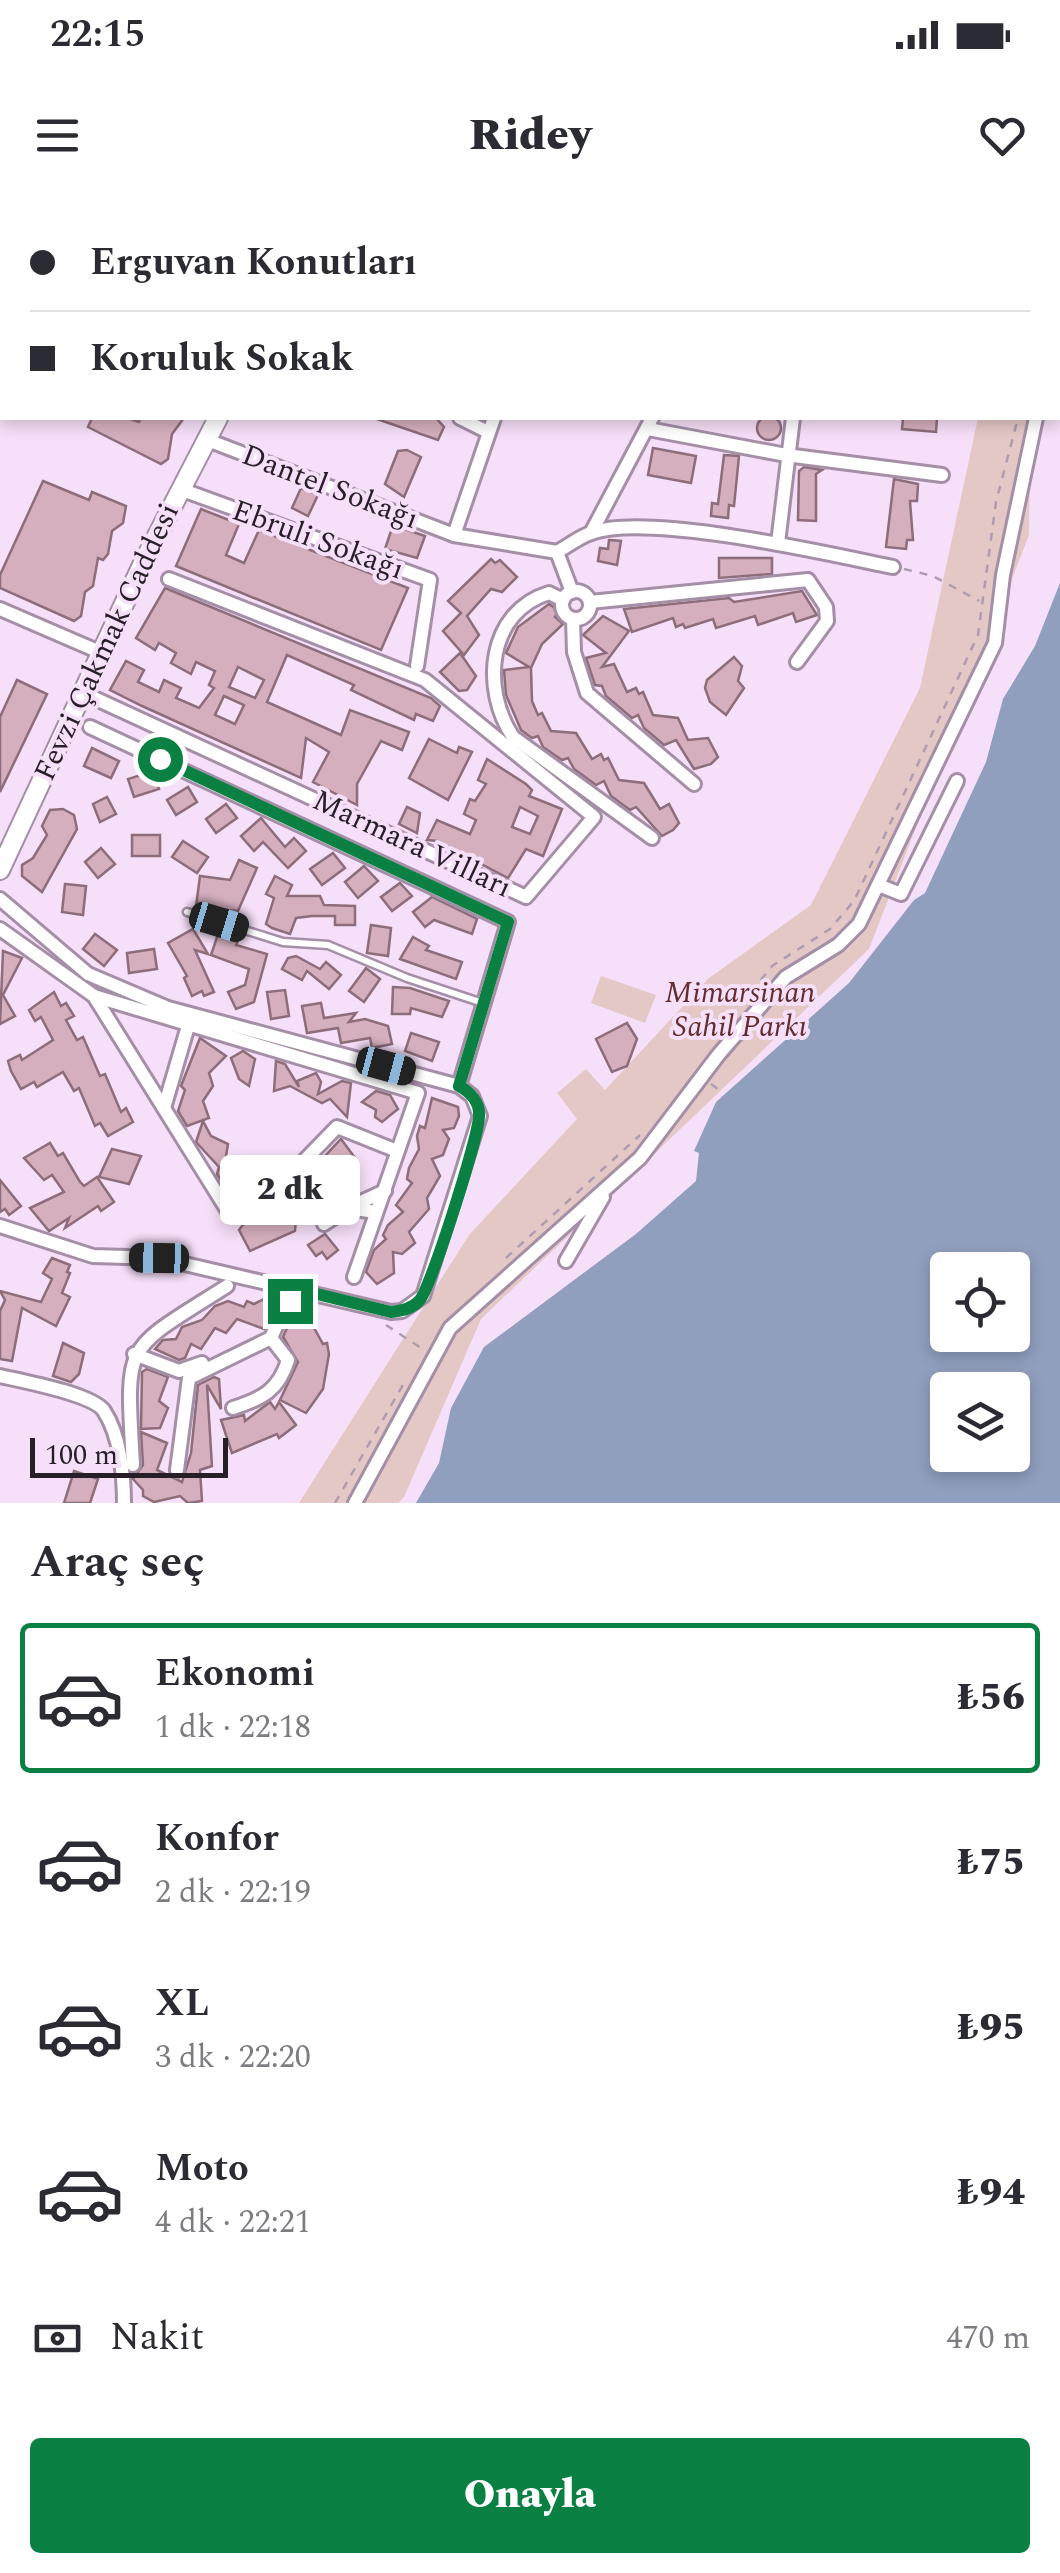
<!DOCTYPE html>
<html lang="tr">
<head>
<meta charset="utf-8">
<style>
  body { margin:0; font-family:Spectral,serif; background:#f2f2f3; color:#2b2b33; height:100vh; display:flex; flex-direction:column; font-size:38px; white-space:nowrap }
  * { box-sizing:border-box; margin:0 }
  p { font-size:32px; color:#7c7c81 }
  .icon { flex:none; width:55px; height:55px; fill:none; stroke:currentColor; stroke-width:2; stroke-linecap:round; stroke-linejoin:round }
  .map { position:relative; height:1303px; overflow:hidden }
  .side { display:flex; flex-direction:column; background:#fff; flex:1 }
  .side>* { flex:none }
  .hud { position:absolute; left:0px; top:0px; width:1060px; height:220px; box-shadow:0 5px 15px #0003; display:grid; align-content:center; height:220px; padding:0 30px; background:#fff }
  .buttons { position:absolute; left:930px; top:1052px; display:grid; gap:20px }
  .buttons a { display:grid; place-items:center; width:100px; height:100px; border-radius:10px; background:#fff; box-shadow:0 5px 15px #0003; font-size:50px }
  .scale { position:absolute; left:30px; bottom:25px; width:198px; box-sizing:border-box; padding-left:10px; border:5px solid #271f28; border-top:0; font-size:28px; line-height:35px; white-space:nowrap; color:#271f28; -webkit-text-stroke:8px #f6dff8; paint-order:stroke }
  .end { position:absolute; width:45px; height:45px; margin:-22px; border:12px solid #0b8043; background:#fff; box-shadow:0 0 0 5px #fff }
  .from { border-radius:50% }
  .bubble { position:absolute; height:70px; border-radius:10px; background:#fff; box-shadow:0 5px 15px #0003; font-size:32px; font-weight:800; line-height:70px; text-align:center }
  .car { position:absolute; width:30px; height:60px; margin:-30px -15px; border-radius:12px; box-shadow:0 0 8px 2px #0007; background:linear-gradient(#222 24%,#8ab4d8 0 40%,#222 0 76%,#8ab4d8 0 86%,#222 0) }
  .hud b { display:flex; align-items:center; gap:35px; height:95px; font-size:38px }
  .hud b+b { border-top:2px solid #e1e1e2 }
  .hud i { width:25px; height:25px; background:#2b2b33 }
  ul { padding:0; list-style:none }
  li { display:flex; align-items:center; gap:30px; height:150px; margin:0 20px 15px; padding:0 10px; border:5px solid transparent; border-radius:10px }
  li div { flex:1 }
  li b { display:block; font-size:38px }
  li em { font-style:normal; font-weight:800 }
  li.selected { border-color:#0b8043 }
  li>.icon { width:90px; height:90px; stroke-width:1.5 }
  h2 { padding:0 30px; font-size:45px; line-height:120px }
  .pay { display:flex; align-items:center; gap:25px; height:110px; padding:0 30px; font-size:38px }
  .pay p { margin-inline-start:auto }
  .primary-button { display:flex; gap:20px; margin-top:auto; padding:20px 30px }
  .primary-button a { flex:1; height:115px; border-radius:10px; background:#0b8043; color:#fff; font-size:40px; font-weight:800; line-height:115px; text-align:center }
  .status { display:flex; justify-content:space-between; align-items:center; height:70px; padding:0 50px; background:#fff; direction:ltr }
  .status svg { height:28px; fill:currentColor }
  header { display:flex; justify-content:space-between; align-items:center; height:130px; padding:0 30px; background:#fff; font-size:45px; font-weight:800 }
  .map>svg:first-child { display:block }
  .green { fill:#e4c8c6 }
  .water { fill:#909fbe; fill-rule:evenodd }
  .building { fill:#d5afbe; stroke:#8c6d79; stroke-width:2.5; fill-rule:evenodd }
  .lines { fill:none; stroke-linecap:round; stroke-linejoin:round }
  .lane-casing { stroke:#a58fa7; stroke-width:11 }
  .street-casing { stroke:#a58fa7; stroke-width:18 }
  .secondary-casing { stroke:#a58fa7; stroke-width:22 }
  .path { stroke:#ae9cb0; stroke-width:2.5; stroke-dasharray:8 8; stroke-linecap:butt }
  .lane { stroke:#fff; stroke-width:6 }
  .street { stroke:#fff; stroke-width:12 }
  .secondary { stroke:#fff; stroke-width:18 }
  .route { stroke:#0b8043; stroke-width:12 }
  .labels { text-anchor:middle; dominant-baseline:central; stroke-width:8; stroke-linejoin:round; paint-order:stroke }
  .street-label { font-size:30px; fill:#271f28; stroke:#f6dff8 }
  .park-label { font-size:30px; font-style:italic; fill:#632d2d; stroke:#f6dff8 }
</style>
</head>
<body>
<div class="status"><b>22:15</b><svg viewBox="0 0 49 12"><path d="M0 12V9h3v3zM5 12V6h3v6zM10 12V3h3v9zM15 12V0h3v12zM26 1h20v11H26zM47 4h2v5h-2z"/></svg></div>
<header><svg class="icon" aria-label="menu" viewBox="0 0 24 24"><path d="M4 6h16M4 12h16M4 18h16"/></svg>Ridey<svg class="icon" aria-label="heart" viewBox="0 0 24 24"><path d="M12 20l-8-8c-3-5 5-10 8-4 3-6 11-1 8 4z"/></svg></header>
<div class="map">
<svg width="1060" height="1303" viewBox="0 0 1060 1303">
  <rect width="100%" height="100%" fill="#f6dff8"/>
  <!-- green -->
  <g class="green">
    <path d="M978,218H1030L1029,335L869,749L481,1119L404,1297L398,1303H299L469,1035L577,919L557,893L586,869L605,890L709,778L811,705L920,488Z"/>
    <path d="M601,776L656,795L645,823L591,803Z"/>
  </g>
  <!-- water -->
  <path class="water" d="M1060,383V1303H416L439,1263L451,1208L484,1147L636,1034L696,981L699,953L694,951L716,902L849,783L914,700L925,693L986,562L1003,499L1035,446ZM948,1070H1012V1135H948ZM948,1190H1012V1255H948Z"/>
  <!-- building -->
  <g class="building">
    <circle cx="769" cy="228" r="12"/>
    <path d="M92,218H127L139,222L141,218H184L172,234L168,259L161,264L88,227Z"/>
    <path d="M374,218H436L444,227L438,240Z"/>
    <path d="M913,218H937L936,232L902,229L903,219Z"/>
    <path d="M653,248L696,256L691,283L648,275Z"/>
    <path d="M407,250L421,257L404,297L385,284L398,251Z"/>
    <path d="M724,255L739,256L734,306L729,305L728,318L711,316L712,303L718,304Z"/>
    <path d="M804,267L822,270L816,274V321L798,320L799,271Z"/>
    <path d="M894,279L918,284L917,301H910L913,340H907L906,349L886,347Z"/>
    <path d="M43,281L89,300L92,292L126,306L123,323L112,331L108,354L103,360L98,358L93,386L85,392L81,416L74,421L0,388V375Z"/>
    <path d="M301,288L318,295L308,316L292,308Z"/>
    <path d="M201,309L239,324L226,355L244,363L259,330L408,388L381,450L176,366Z"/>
    <path d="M393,325L425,336L417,358L385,349Z"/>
    <path d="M609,340L621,341L617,365L598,361L600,348L608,349Z"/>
    <path d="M719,358H772V374L719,378Z"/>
    <path d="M491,359L495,363L500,360L517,377L502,392L491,389L467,416L479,435L464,455L443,431L461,413L448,401Z"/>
    <path d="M165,388L431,498L440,506L433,521L416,514L414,520L351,490L354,485L287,455L267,502L341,535L350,510L409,532L402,550L381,541L357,584V605L313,582L329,552L306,538L301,578L142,506L110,490L126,461L144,470L138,482L159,492L164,480L181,488L176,498L199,508L214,488L209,485L215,471L196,462L191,474L171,463L176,453L159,443L155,450L136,438ZM238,467L264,480L255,498L229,487ZM224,496L244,505L235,524L215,515Z"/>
    <path d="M802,391L817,415L796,422L793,413L758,425L755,416L716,428L713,419L685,428L683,424L676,427L673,418L632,432L624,409L729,398L734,402Z"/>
    <path d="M549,404L560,412L555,417L563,424L542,444L531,468L532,501L538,515L542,513L551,531L576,533L592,559L601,554L604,560L608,558L619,580L644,583L660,609L669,604L679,623L673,630L662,636L636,607L630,610L611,596L604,581L596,585L574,569L568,558L562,560L543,547L538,536L532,538L521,530L506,495L504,470L529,467L506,453L518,427Z"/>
    <path d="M603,416L629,431L602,467L614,464L627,492L636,488L639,494L643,492L653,515L678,518L688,540L708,538L718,557L711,564L694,569L676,540L664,545L644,528L638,515L632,518L606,496L602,486L595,485L586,458L606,453L583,435Z"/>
    <path d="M460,453L476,476L467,490L459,491L440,472Z"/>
    <path d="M734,457L742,466L738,481L744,488L726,515L710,502L705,488L707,480Z"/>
    <path d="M17,480L47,494L0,592V517Z"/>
    <path d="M429,539L457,553L459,547L472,552L448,600L409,578Z"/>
    <path d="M92,548L119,561L111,578L84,566Z"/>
    <path d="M487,559L526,584L532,590L529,596L562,609L543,656L526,649L508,678L437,641L427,640L437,620L470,634L476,620L464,614L470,599L475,601L486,584L478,580ZM520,607L538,616L530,634L512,627Z"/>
    <path d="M154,571L159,589L134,597L128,579Z"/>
    <path d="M188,587L197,602L176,615L167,600Z"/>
    <path d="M107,597L116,614L100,622L93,604Z"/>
    <path d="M226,604L237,618L216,633L206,619Z"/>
    <path d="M407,607L420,613L417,633L399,624Z"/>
    <path d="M63,609L74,615L77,629L42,692L22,676V665L33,658L47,635L42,626L50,610Z"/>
    <path d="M261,618L285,647L294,638L306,651L288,668L263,642L254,651L241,636Z"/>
    <rect x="132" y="635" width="28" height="21"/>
    <path d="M183,641L208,657L197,673L172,657Z"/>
    <path d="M101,648L115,664L98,678L85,662Z"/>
    <path d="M333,653L345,668L322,685L310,669Z"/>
    <path d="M239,660L257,668L238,711L196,707L200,676L230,680Z"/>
    <path d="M364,666L378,681L358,698L345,682Z"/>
    <path d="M275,676L292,685L287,696H320L324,705L355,706V725H335V716H312L296,718L290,734L272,728L266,724L274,698L266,694Z"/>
    <path d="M400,683L412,696L392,711L381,697Z"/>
    <path d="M65,684L86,686L83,715L62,712Z"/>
    <path d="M432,697L477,719L472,734L434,720L425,727L413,712Z"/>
    <path d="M371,725L391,728L388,756L367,753Z"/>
    <path d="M193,729L208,754L195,750L214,792L204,796L202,791L192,796L184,778L187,776L168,743Z"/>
    <path d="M95,734L117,750L104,766L83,749Z"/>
    <path d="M218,734L238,741L236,745L267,754L254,802L236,809L228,792L245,785L249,769L211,755Z"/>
    <path d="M413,737L429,746L426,750L462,762L456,779L400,759Z"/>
    <path d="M154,749L157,769L129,773L127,753Z"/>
    <path d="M3,751L22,758L3,795L15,816L0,824Z"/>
    <path d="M296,756L320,769L326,762L341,775L329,789L307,771L302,780L282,769L288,758Z"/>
    <path d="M366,768L380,779L364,802L349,791Z"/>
    <path d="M393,787L410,788L449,801L442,817L411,808L410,814H392Z"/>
    <path d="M285,790L289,816L271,819L267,792Z"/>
    <path d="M54,792L61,806L66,803L74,816L66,820L77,840L83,837L100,876L105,874L121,912L126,908L133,922L108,936L100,923L95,926L79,888L74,891L63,872L37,887L34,882L21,889L11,871L8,861L20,855L22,860L53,840L41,817L35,821L29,810Z"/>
    <path d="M321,803L324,818L356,813L349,822L365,819L388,826L392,844L372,848L370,838L341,843L338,828L307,833L302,806Z"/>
    <path d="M627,823L637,839L627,866L612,872L596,839Z"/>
    <path d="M411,833L439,842L432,861L405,851Z"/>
    <path d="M200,838L226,856L209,873L213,886L203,901L209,918L187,926L178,911L185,890L181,886Z"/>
    <path d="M243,851L255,859L249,886L239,879L231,858Z"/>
    <path d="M276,861L285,864L299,887L297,881L316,873L321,882L318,894L342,881L351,883L347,917L330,899L322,903L290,886L274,891Z"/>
    <path d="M376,891L390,895L398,909L382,922L375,917L376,910L362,902Z"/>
    <path d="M432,898L458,907L459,916L454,928L443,930L449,939L443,955L432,959L440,976L427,998L429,1009L409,1032L415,1043L402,1054L393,1052L394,1073L377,1084L366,1072L374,1050L386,1039L383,1035L388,1025L403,1012L396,1005L412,983L407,979L409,968L419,949L417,936L420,926L425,928Z"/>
    <path d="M203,921L211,936L228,944L226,956L232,968L249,975L244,992L226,988L217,974L219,967L196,942Z"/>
    <path d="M341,939L358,962L327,996L318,995V1009L305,1020L296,1018L295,1031L250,1051L239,1030L246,1021L294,994L292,991Z"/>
    <path d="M50,943L58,956L63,953L80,982L84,986L97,977L114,1002L101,1011L98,1006L65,1028L69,1018L49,1031L30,1008L64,992L52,975L44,980L24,958Z"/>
    <path d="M112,949L141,956L129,984L99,977Z"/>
    <path d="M0,980L21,1006L9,1015L5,1009L0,1012Z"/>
    <path d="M325,1034L338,1050L327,1059L322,1052L316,1056L308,1045Z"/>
    <path d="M52,1058L70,1065L67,1072L70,1073L62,1093L70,1097L56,1126L22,1108L12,1161L0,1159V1111L5,1100L0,1091L41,1102L52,1079L43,1073Z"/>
    <path d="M266,1098L276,1102L264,1129L237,1119L226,1133L215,1128L201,1149L191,1144L185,1158L179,1160L155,1149L163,1140L176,1139L182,1127L202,1120L215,1106L228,1101L244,1107L247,1101L254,1104Z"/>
    <path d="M296,1108L316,1123L313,1126L323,1144L327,1143L329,1154L323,1189L306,1213L280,1200L298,1162L283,1137Z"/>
    <path d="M63,1143L84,1153L79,1174L71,1182L53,1176Z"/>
    <path d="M147,1169L168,1177L159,1201L168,1208L160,1228L141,1229L142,1172Z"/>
    <path d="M214,1177L219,1179L221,1209L207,1185L212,1266L200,1270L202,1301L188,1303L180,1296L154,1302L143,1296V1290L133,1279L143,1265L141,1232L167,1243L157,1270L182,1282L191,1253L198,1185Z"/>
    <path d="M270,1202L275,1209L279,1202L296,1225L279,1238L277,1234L232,1253L221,1220L244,1215L245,1221Z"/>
    <path d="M74,1271L98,1279L90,1303H64Z"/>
  </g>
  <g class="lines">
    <!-- lane casing -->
    <g class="lane-casing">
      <path id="lane" d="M187,712L283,742L328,745L407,778L486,804"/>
    </g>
    <!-- street casing -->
    <g class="street-casing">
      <g id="street">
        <path d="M247,0L255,2"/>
        <path d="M412,0L418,2"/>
        <path d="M549,0L555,2"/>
        <path d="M154,2L155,0"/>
        <path d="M505,2L506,0"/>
        <path d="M604,2L605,0"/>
        <path d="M799,2V0"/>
        <path d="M901,2V0"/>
        <path d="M1058,54L1060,34"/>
        <path d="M0,69H2"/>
        <path d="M1058,153L1060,152"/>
        <path d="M460,218L488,232"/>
        <path d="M494,218L454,335L557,352"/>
        <path d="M648,229L786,255L942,275"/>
        <path d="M205,239L454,335"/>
        <path d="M180,289L430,380L417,466"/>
        <path d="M591,333L652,218"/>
        <path d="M778,343L793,218"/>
        <circle cx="576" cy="405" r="14"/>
        <path d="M572,392L557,352C568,346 579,337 591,333C648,312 828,354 893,367"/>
        <path d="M563,400L549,393C487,412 481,489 513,537L652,638"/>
        <path d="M590,402L808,380L826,407L827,421L797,462"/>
        <path d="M0,409L102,453"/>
        <path d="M573,419L574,452L587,493L694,584"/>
        <path d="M81,492L526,697L594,617L425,480L169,379"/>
        <path d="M90,527L508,722L459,886"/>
        <path d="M881,686L901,694L957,581"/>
        <path d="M0,699L88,774L168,808L459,886L472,896L480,916L423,1096L402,1111L391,1112L159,1058L93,1056L0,1026"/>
        <path d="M0,729L94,796L231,1016L271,995L337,927L397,951"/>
        <path d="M94,796L418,893L354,1077"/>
        <path d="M164,908L188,826"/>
        <path d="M348,1008L385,991"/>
        <path d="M324,1024L348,1008L376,1012"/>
        <path d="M566,1061L603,997"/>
        <path d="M134,1154L179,1171L202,1163"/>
        <path d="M0,1176C22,1181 93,1194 104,1211C120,1235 124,1275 124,1303"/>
        <path d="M233,1208C262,1199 279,1190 288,1160L271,1138L293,1088"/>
        <path d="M133,1265C126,1138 122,1153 227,1086"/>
        <path d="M177,1270L189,1178L271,1138"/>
        <path d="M355,1303L450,1128L640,958L719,854L786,777L838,745L859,724L995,443L1003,375L1036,218"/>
      </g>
    </g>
    <!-- secondary casing -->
    <g class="secondary-casing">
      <g id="secondary">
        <path d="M400,2L401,0"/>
        <path d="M0,670L144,361L218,218"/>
      </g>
    </g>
    <!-- path -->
    <g class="path">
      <path d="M1044,2V0"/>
      <path d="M904,369L933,376L979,401"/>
      <path d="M763,823L778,838"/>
      <path d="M721,830L772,766L830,729L854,701L978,435L996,302L1018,218"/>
      <path d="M711,884L723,893"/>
      <path d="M506,1058L640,935"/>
      <path d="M386,1125L421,1148"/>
      <path d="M335,1303L404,1183"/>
    </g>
    <!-- lane -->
    <use href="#lane" class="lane"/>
    <!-- street -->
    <use href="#street" class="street"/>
    <!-- secondary -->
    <use href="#secondary" class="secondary"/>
  </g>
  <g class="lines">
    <!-- route -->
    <path class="route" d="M160,559L508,722L459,886C470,892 480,902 479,916C479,936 430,1091 419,1101C412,1109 401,1111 391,1112L292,1088L290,1101"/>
  </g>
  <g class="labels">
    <!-- street labels -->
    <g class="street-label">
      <text transform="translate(330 287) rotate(21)">Dantel Sokağı</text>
      <text transform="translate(318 340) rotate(20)">Ebruli Sokağı</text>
      <text transform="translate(107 442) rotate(-65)">Fevzi Çakmak Caddesi</text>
      <text transform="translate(412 644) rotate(25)">Marmara Vilları</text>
    </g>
    <!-- park labels -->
    <g class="park-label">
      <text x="740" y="793">Mimarsinan<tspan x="740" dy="34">Sahil Parkı</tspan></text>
    </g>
  </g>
</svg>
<div class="buttons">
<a><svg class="icon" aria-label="locate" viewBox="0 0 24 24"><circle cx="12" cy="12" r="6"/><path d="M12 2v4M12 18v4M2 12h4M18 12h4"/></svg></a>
<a><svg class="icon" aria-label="layers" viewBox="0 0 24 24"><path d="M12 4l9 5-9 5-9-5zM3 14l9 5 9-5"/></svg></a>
</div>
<div class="scale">100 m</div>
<i class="end from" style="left:160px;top:559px"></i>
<i class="end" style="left:290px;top:1101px"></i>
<div class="bubble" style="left:220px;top:955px;width:140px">2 dk</div>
<i class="car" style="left:219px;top:722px;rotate:107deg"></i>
<i class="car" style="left:386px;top:866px;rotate:105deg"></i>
<i class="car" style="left:159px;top:1058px;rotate:271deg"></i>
<div class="hud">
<b><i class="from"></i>Erguvan Konutları</b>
<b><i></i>Koruluk Sokak</b>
</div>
</div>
<section class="side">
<h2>Araç seç</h2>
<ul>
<li class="selected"><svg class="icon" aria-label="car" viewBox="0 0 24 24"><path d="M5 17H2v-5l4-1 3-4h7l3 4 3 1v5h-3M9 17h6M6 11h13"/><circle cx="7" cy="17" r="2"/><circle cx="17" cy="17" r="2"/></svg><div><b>Ekonomi</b><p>1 dk · 22:18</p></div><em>₺56</em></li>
<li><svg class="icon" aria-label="car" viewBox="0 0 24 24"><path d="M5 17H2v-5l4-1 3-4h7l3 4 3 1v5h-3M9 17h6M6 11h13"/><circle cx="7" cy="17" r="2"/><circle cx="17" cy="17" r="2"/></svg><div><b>Konfor</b><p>2 dk · 22:19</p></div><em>₺75</em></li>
<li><svg class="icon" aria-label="car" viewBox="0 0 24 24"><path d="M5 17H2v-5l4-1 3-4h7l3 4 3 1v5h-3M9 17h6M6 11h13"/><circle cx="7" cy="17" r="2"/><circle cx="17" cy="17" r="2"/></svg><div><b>XL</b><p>3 dk · 22:20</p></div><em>₺95</em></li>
<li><svg class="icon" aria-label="car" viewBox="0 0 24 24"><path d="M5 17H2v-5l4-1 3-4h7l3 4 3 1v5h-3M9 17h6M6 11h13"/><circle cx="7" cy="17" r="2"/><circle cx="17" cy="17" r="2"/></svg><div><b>Moto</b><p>4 dk · 22:21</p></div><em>₺94</em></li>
</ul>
<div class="pay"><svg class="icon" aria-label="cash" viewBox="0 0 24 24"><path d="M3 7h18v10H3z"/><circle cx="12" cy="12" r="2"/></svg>Nakit<p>470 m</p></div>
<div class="primary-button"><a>Onayla</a></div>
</section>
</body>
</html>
